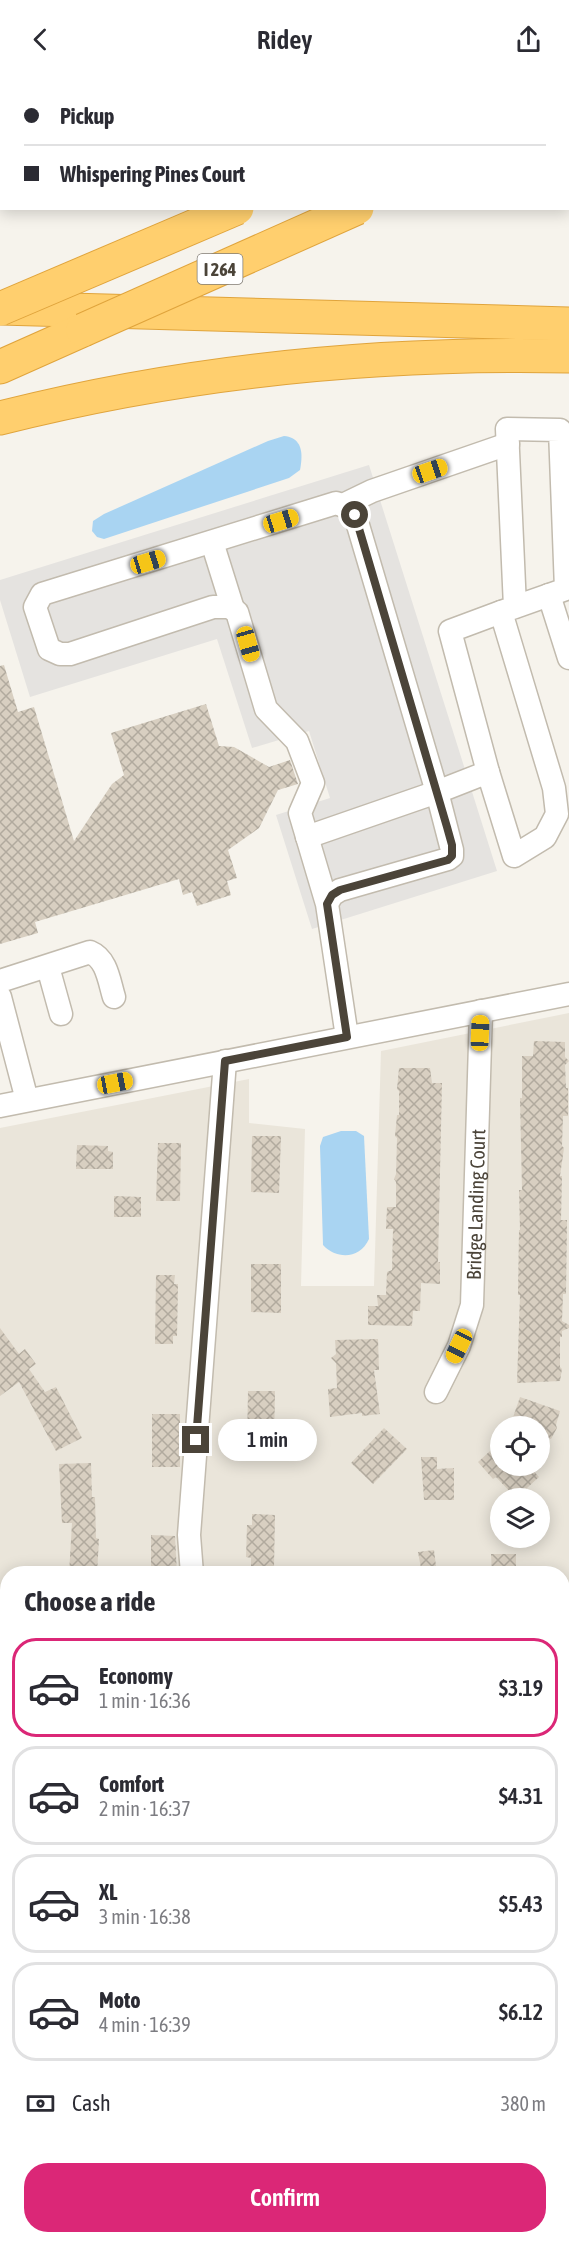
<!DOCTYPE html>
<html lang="en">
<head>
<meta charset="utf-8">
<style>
  body { margin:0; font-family:"Asap Condensed",sans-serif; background:#f2f2f3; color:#2b2b33; height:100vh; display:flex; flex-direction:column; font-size:22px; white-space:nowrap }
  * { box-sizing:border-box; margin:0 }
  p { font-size:20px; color:#7c7c81 }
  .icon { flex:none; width:33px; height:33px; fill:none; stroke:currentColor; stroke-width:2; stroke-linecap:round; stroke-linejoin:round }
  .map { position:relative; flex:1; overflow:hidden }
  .details { position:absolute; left:0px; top:1488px; width:570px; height:678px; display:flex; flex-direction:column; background:#fff; border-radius:24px 24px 0 0; box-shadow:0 3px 15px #0003 }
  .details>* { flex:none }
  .top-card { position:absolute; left:0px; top:0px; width:570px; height:132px; box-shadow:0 3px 15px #0003; display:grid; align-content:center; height:132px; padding:0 24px; background:#fff }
  .tools { position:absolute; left:490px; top:1338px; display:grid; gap:12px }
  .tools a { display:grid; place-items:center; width:60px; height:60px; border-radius:50%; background:#fff; box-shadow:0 3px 15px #0003; font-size:30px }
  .end { position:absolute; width:27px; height:27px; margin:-14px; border:8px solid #4b4439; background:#fff; box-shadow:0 0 0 3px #fff }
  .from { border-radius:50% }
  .bubble { position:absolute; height:42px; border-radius:21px; background:#fff; box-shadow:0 3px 15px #0003; font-size:20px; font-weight:600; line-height:42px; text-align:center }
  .car { position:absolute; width:18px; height:36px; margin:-18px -9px; border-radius:8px; box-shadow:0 0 4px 2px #0007; background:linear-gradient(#f5c518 24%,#345 0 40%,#f5c518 0 76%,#345 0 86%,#f5c518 0) }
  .top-card b { display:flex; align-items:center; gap:21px; height:57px; font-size:22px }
  .top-card b+b { border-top:2px solid #e1e1e2 }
  .top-card i { width:15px; height:15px; background:#2b2b33 }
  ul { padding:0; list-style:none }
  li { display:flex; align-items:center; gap:18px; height:99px; margin:0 12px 9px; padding:0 12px; border:3px solid #e1e1e2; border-radius:24px }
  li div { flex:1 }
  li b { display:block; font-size:22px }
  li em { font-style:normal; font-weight:600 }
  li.selected { border-color:#db2777 }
  li>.icon { width:54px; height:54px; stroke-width:1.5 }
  h2 { padding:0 24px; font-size:27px; line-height:72px }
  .pay { display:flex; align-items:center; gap:15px; height:66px; padding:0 24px; font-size:22px }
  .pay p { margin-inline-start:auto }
  .action { display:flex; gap:12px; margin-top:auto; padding:12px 24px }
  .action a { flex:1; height:69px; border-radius:24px; background:#db2777; color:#fff; font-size:24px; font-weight:600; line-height:69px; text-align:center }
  header { display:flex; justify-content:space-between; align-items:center; height:78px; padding:0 24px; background:#fff; font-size:27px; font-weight:600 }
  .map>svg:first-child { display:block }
  .residential { fill:#eae5da; fill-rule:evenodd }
  .commercial { fill:#f7ead8 }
  .parking { fill:#e5e3e0 }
  .water { fill:#a9d4f2 }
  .building { fill:url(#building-cross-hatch) }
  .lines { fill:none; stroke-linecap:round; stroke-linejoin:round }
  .minor-casing { stroke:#c2bbae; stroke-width:25 }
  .highway-casing { stroke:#e0a43c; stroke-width:35 }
  .minor { stroke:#fff; stroke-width:22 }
  .highway { stroke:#ffcf6e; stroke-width:33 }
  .highway-bridge-casing { stroke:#e0a43c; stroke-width:35; stroke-linecap:butt }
  .highway-bridge { stroke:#ffcf6e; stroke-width:33 }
  .route { stroke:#4b4439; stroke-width:8 }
  .labels { text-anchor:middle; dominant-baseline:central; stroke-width:4.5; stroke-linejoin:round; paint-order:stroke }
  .shield { fill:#fff; stroke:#817c74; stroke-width:1.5 }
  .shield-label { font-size:18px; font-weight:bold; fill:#4b4439 }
  .street-label { font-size:20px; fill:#4b4439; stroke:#fff }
</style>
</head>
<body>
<header><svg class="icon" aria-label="back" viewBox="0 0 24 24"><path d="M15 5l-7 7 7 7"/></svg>Ridey<svg class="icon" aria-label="share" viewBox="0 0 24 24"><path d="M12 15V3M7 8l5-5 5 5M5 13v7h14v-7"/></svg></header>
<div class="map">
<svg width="569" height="2166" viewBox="0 0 569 2166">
  <defs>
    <pattern id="building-cross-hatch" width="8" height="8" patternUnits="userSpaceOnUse" patternTransform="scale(1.5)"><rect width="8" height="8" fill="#d8cfc1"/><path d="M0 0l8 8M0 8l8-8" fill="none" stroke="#b1aa9e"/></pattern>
  </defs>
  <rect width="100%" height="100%" fill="#f6f3ec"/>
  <!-- residential -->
  <path class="residential" d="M569,935V1941H562V1496H8V2158H562V2009H569V2166H0V1050L249,1001V1045L305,1051L301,1208H374L381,973ZM501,1348H540V1388H501ZM501,1420H540V1460H501Z"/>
  <!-- commercial -->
  <path class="commercial" d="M3,0H144L141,2Z"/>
  <!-- parking -->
  <path class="parking" d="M369,387L497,793L312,851L276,737L330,720L309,653L252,670L217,561L30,619L0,522V502Z"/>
  <!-- water -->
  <g class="water">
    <path d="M284,358C303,360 303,376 300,392L289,400L104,461L97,459L92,453L93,443L104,436L268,363Z"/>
    <path d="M341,1053H356L364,1058L369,1161C360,1181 337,1182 323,1167L320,1068L323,1059Z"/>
  </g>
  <!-- building -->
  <g class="building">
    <path d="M4,587L18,634L34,629L74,763L112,706L124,697L111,655L206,626L219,668L234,669L269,689L290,682L298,706L278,712L259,750L228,772L237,800L227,803L231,817L197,828L192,814L183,817L179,801L35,844L38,855L0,866V588Z"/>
    <path d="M534,963L565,964V979L569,983L565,987L566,1010H568V1038H563L562,1068L564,1070L560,1098H562L561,1142H567L566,1216H563L562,1243L569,1247V1250L562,1253V1259H560V1289L562,1291L560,1303L517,1305L520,1217H518L519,1152H520L519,1112H522L520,1020H522V978H533Z"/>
    <path d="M399,990H430L432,1005H442L438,1184H440V1206L421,1205L420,1233H413L412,1248L368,1247V1228H378L377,1217H386L387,1194L392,1192L393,1151H386L387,1129H396V1104L394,1101L396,1096L397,1060L395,1058L397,1037H399V1013L397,1011Z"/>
    <path d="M252,1058H281L279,1115L251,1114Z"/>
    <path d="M158,1065H181L180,1123H156Z"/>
    <path d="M77,1067L108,1068V1073L113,1074V1091H76Z"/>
    <path d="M114,1118L141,1119V1139H114Z"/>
    <path d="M251,1186H281V1235L251,1234Z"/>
    <path d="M156,1197H175L174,1206H178L177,1258H173V1266H155Z"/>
    <path d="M0,1250L19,1276L25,1271L36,1286L29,1291L45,1314L56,1309L82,1360L56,1373L19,1304L0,1318Z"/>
    <path d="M378,1261L379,1292H374L380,1336L362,1338V1335L330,1339L328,1311L337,1310L336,1285L331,1280L336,1276L335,1262Z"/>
    <path d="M248,1313H275L274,1366H247Z"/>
    <path d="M520,1319L560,1333L556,1347L557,1350L551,1361L540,1357V1348H510Z"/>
    <rect x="152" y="1336" width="28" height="53"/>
    <path d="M384,1350L407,1371L373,1406L351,1385Z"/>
    <path d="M501,1363V1388H529L539,1399L527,1410L526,1420H516L496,1399L493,1401L478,1384Z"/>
    <path d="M421,1379H437V1391L454,1390V1422H424Z"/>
    <path d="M91,1385L92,1419H95L96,1460L99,1461L97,1496H69L72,1445H62L59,1386Z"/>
    <path d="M252,1436L275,1437L274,1489H251V1480L246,1479L247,1447H252Z"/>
    <path d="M151,1457L175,1458L177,1496H151Z"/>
    <path d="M434,1472L437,1496H422L418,1474Z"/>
    <path d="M491,1476H516V1496H492Z"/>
  </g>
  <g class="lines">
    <!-- minor casing -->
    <g class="minor-casing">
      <g id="minor">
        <path d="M78,0L79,2"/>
        <path d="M117,2L121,0"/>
        <path d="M343,427L372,413L508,366"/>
        <path d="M212,464L233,531"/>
        <path d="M549,517L569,580"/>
        <path d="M488,694L450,553L501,534"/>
        <path d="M307,759L437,714L488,694L514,778L545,759L557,736L554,710L501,534L566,511L560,352L507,351L515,529"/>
        <path d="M327,826L300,735L313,705L297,663L266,631L237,534L229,529H213L70,576H60L49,571L35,529L42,516L336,425L349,430L355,437L437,714L452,772V778L448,781L340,812L332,817L327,826L347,959"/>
        <path d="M48,889L61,936"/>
        <path d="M0,903L90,874C107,881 109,903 114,919"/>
        <path d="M0,919L27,1022"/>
        <path d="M0,1028L569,916"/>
        <path id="s1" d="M436,1314L459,1268L472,1227L481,933"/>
        <path d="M192,1496L189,1457L225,983"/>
        <path d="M562,1559L569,1560"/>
        <path d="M562,1825H569"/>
        <path d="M0,1909L8,1907"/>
        <path d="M562,2122H569"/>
        <path d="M138,2166L139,2158"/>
        <path d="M395,2166L399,2158"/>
      </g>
    </g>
    <!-- highway casing -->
    <g class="highway-casing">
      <g id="highway">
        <path d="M526,2L530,0"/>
        <path d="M568,37H569"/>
        <path d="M0,230L569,246"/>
        <path d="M0,289L83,252"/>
        <path d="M0,340C186,293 378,274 569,278"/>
      </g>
    </g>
    <!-- minor -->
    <use href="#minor" class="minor"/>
    <!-- highway -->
    <use href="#highway" class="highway"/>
    <!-- highway-bridge casing -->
    <g class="highway-bridge-casing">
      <g id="highway-bridge">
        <path d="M0,231L237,130"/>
        <path d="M83,252L357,130"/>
      </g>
    </g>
    <!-- highway-bridge -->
    <use href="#highway-bridge" class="highway-bridge"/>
  </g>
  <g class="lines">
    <!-- route -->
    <path class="route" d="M196,1362L225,983L347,959L327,826L332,817L340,812L448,782L452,778V767L447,749L355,437"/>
  </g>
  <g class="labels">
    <!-- shield labels -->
    <rect class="shield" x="197.5" y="176" width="45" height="30" rx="4.5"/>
    <g class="shield-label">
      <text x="220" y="191">I 264</text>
    </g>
    <!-- street labels -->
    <g class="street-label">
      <text stroke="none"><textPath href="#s1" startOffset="195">Bridge Landing Court</textPath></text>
    </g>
  </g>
</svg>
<div class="tools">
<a><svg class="icon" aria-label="locate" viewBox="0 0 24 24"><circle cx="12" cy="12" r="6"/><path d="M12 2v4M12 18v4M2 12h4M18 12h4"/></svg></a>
<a><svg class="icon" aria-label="layers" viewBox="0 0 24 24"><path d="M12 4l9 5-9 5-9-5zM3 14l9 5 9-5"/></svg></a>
</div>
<i class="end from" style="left:355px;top:437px"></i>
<i class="end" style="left:196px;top:1362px"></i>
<div class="bubble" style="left:218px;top:1341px;width:99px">1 min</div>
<i class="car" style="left:430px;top:393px;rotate:71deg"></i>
<i class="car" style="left:281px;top:443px;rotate:73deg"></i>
<i class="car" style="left:148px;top:484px;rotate:73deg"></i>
<i class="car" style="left:248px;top:566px;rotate:164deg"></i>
<i class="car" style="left:480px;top:955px;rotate:2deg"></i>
<i class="car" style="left:115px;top:1005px;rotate:79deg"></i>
<i class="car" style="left:459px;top:1268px;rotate:206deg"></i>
<div class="top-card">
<b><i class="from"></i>Pickup</b>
<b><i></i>Whispering Pines Court</b>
</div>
<section class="details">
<h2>Choose a ride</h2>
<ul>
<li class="selected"><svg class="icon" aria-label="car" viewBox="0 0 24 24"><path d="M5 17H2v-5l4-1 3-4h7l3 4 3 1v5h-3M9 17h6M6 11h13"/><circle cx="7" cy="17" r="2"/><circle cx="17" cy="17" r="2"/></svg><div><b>Economy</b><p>1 min · 16:36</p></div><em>$3.19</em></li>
<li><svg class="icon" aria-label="car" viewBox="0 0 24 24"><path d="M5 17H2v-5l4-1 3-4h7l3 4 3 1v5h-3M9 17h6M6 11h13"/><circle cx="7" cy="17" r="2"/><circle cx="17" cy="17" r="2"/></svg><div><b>Comfort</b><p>2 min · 16:37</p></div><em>$4.31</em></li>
<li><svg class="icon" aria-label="car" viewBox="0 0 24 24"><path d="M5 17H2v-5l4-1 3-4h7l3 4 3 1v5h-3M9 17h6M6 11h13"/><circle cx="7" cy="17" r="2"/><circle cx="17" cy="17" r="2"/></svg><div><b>XL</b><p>3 min · 16:38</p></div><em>$5.43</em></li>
<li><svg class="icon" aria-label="car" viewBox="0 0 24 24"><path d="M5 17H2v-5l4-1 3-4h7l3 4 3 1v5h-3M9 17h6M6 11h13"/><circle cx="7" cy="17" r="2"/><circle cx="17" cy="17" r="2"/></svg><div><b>Moto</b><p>4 min · 16:39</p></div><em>$6.12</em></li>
</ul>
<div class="pay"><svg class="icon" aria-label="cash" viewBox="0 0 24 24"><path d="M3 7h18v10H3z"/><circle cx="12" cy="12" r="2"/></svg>Cash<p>380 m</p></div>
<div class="action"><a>Confirm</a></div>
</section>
</div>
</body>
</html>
